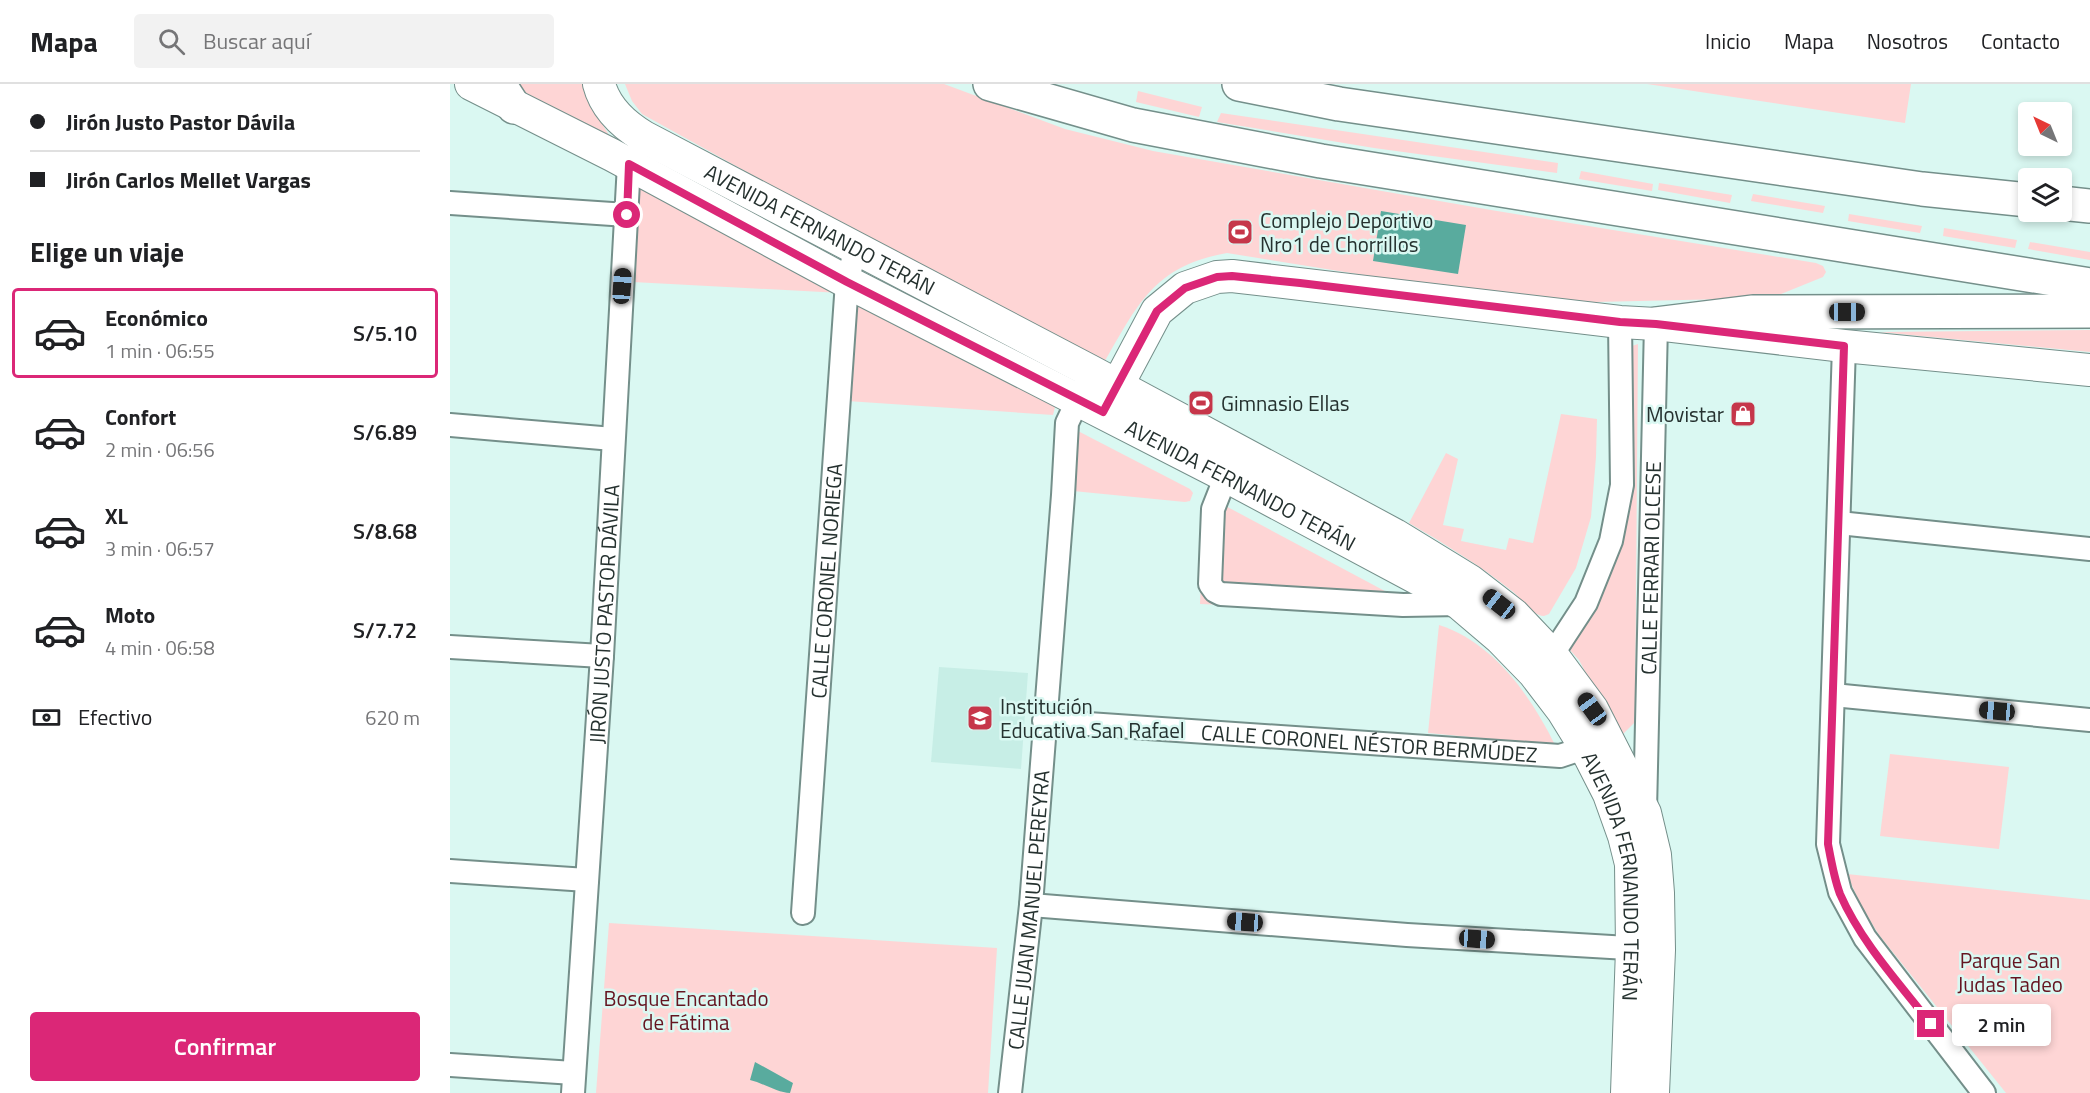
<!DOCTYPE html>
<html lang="es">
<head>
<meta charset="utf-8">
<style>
  body { margin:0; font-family:"Titillium Web",sans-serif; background:#f2f2f2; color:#202124; height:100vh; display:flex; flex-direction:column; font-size:22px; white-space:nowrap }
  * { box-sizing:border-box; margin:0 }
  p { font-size:20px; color:#757577 }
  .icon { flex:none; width:33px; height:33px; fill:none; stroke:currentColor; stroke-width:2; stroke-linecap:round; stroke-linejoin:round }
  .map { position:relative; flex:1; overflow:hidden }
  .sheet { display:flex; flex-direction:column; background:#fff; width:450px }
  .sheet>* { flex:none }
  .top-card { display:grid; align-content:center; height:132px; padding:0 30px; background:#fff }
  .needle { width:39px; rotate:317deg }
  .tools { position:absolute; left:1568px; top:18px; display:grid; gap:12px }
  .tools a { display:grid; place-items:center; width:54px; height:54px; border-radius:6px; background:#fff; box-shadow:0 3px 9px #0003; font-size:30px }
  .end { position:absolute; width:27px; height:27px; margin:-14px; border:8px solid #db2777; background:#fff; box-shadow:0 0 0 3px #fff }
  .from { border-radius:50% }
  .bubble { position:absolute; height:42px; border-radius:6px; background:#fff; box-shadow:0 3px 9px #0003; font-size:20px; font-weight:600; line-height:42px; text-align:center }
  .car { position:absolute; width:18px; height:36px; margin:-18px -9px; border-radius:8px; box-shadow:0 0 4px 2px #0007; background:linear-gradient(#222 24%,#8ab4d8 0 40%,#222 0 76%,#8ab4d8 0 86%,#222 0) }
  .top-card b { display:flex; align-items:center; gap:21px; height:57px; font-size:22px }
  .top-card b+b { border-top:2px solid #e0e0e0 }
  .top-card i { width:15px; height:15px; background:#202124 }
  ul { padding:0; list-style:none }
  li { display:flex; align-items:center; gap:18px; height:90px; margin:0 12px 9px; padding:0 18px; border:3px solid transparent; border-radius:6px }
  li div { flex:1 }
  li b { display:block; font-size:22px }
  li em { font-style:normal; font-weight:600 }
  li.on { border-color:#db2777 }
  li>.icon { width:54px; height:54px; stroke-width:1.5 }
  h2 { padding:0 30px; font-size:27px; line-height:72px }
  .pay { display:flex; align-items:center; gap:15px; height:66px; padding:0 30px; font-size:22px }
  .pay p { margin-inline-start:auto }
  .button { display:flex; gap:12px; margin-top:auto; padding:12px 30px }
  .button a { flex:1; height:69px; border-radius:6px; background:#db2777; color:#fff; font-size:24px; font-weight:600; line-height:69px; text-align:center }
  header { display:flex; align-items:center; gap:36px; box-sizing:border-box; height:84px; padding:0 30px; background:#fff; border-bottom:2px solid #e0e0e0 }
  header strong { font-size:28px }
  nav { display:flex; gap:33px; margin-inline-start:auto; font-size:21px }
  .search { width:420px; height:54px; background:#f2f2f2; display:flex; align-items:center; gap:15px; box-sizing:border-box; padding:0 21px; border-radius:6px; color:#757577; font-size:22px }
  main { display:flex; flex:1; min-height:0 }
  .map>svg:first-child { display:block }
  .built { fill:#c7eee6 }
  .green { fill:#fed5d5 }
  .water { fill:#59ab9e }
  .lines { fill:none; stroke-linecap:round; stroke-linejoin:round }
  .minor-casing { stroke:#748f8a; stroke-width:26 }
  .secondary-casing { stroke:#748f8a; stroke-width:34 }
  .primary-casing { stroke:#748f8a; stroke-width:36 }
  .minor { stroke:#fff; stroke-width:22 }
  .secondary { stroke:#fff; stroke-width:32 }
  .primary { stroke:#fff; stroke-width:33 }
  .route { stroke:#db2777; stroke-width:8 }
  .labels { text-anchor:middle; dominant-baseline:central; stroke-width:5; stroke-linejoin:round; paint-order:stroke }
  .poi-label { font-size:21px; fill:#25312f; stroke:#daf8f2; text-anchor:start }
  .street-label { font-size:21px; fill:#25312f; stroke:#daf8f2 }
  .park-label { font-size:21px; fill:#651420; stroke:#daf8f2 }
</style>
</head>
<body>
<header>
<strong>Mapa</strong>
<div class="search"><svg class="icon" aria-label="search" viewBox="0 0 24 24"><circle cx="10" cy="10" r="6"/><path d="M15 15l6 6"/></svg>Buscar aquí</div>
<nav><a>Inicio</a><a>Mapa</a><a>Nosotros</a><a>Contacto</a></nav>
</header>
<main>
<section class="sheet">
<div class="top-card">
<b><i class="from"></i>Jirón Justo Pastor Dávila</b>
<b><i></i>Jirón Carlos Mellet Vargas</b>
</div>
<h2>Elige un viaje</h2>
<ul>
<li class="on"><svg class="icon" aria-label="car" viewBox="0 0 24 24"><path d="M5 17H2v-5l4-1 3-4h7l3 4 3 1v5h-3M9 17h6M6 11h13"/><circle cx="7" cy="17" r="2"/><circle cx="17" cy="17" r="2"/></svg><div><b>Económico</b><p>1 min · 06:55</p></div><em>S/5.10</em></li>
<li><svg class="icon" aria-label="car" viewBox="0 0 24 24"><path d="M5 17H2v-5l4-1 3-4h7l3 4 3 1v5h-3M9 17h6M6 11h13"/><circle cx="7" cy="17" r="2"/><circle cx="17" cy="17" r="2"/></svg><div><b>Confort</b><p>2 min · 06:56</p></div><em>S/6.89</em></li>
<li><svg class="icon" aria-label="car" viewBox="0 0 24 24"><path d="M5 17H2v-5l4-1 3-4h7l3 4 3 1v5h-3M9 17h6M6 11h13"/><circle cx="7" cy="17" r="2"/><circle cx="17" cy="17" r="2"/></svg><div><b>XL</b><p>3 min · 06:57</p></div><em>S/8.68</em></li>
<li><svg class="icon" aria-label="car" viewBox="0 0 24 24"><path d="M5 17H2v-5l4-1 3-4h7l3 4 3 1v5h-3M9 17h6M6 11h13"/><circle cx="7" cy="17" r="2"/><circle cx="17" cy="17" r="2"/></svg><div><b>Moto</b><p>4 min · 06:58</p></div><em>S/7.72</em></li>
</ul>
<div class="pay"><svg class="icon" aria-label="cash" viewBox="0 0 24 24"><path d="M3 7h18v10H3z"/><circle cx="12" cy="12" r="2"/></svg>Efectivo<p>620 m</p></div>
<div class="button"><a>Confirmar</a></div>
</section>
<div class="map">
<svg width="1640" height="1009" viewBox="0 0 1640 1009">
  <rect width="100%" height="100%" fill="#daf8f2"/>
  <!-- built -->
  <path class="built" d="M489,583L578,589L571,685L481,678Z"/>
  <!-- green -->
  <g class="green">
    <path d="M59,0H134L144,27L166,62L61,5Z"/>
    <path d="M175,0H494L615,45L703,67L1041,126L1366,179L1373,182L1376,188L1373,193L1321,214L1145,218L1026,209L777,169C702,182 686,224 651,284L192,30L182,17Z"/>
    <path d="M1197,0H1461L1455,39Z"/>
    <path d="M688,7L752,23L749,33L686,18Z"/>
    <path d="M771,29L1108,79L1107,89L924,64L767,38Z"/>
    <path d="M1131,87L1203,100L1202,107L1129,95Z"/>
    <path d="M189,97L391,209L183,198Z"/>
    <path d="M1209,99L1282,111L1280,119L1208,106Z"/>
    <path d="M1303,110L1375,122L1373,129L1301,117Z"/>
    <path d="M1399,130L1472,142L1470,149L1398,137Z"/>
    <path d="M1494,144L1567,156L1565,164L1493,152Z"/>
    <path d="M1580,158L1640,168V176L1578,165Z"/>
    <path d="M404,215L607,315L603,331L397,317Z"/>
    <path d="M1640,246V268L1428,248Z"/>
    <path d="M1188,260L1185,638L1170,653L1129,576L1119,565L1154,499L1179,263Z"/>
    <path d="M1111,330L1147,335L1146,373L1141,433L1126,484L1099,530L1094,532C1081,531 1072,515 1062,507C1029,481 995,460 959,439L996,369L1008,375L993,441L1014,445L1011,457L1056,466L1059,454L1083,459Z"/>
    <path d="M626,346L740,405L743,409L740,417L735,418L623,407Z"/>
    <path d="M755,411L976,529L750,520Z"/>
    <path d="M989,541C1043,558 1081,612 1105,661L978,649Z"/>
    <path d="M1440,670L1559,683L1549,765L1430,752Z"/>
    <path d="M1397,790L1640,816V1009H1556L1429,851L1410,820Z"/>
    <path d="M159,839L547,864L538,1009H146Z"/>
  </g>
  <!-- water -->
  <g class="water">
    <path d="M931,127L1016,141L1008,190L923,177Z"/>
    <path d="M305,978L343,999L340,1009C328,1009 313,999 300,996Z"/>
  </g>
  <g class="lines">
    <!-- minor casing -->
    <g class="minor-casing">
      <g id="minor">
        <path d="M0,119L177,131"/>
        <path d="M1394,262L1378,760L1390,808L1415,854L1534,1009"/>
        <path d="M0,341L163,355"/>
        <path d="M776,392L763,425L760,500L765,507L771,510L953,521L1010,520"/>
        <path d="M1389,439L1640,465"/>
        <path d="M0,563L152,572"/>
        <path d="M1093,580L1102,571L1136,519L1161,457L1172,401L1170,238"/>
        <path d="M1383,611L1640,636"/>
        <path id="s1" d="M594,637L1110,672L1122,668L1134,661"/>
        <path id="s2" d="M1195,727L1206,240"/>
        <path d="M0,787L137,796"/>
        <path d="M581,821L957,851L1195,865"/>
        <path id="s3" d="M353,829L397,198L406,164"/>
        <path d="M0,981L124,989"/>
        <path id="s4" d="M123,1009L152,572L179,80L186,69"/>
        <path id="s5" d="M560,1009L581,821L613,411L617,339L634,303"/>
      </g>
    </g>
    <!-- secondary casing -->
    <g class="secondary-casing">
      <g id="secondary">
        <path id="s6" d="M21,0L162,71L397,198L776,392L976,499L1010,520L1050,554L1084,589L1113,627L1134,661L1159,710L1174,752L1181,780L1182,865L1177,1009"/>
        <path id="s7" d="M149,0C155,23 174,41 194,53L642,288L945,451L1020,497L1064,531L1102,571L1142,625L1195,729L1205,771L1208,809L1209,866L1203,1009"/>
        <path d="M658,319L707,227L735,204L767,193L782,192L1170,238L1206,240L1394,262L1640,286"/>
      </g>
    </g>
    <!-- primary casing -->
    <g class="primary-casing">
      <g id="primary">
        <path d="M49,0L64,23"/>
        <path d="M540,0L683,41L871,77L1640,201"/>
        <path d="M789,0L889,20L1472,105L1578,116"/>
        <path d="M1611,119L1640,122"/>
        <path d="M1206,240L1303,228L1640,227"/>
      </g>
    </g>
    <!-- minor -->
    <use href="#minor" class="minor"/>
    <!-- secondary -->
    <use href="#secondary" class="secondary"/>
    <!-- primary -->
    <use href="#primary" class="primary"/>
  </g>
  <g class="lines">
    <!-- route -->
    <path class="route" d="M177,131L179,80L397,198L653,328L707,227L735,204L767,193L782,192L850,199L1170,238L1206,240L1394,262L1378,760C1381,776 1384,794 1390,810C1411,858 1449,899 1481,940"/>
  </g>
  <!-- icons -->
  <defs>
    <g id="stadium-square" transform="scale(1.35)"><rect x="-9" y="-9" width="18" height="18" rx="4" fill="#c6364a" stroke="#daf8f2"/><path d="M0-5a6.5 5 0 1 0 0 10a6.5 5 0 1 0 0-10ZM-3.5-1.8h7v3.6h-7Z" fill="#fff"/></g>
    <g id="shop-square" transform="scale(1.35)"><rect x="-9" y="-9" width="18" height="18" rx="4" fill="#c6364a" stroke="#daf8f2"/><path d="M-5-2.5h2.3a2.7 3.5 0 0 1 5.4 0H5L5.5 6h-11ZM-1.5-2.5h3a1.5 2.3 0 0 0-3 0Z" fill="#fff"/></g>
    <g id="school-square" transform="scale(1.35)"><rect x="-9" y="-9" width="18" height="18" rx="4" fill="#c6364a" stroke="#daf8f2"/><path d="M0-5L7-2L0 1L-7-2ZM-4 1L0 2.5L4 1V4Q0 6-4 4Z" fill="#fff"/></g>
  </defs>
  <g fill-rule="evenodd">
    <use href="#stadium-square" x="790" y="148"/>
    <use href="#stadium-square" x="751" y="319"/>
    <use href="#shop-square" x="1293" y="330"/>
    <use href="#school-square" x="530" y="634"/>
  </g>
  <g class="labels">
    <!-- poi labels -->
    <g class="poi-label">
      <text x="810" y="136">Complejo Deportivo<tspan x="810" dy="24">Nro1 de Chorrillos</tspan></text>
      <text x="771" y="319">Gimnasio Ellas</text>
      <text x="1274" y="330" text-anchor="end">Movistar</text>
      <text x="550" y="622">Institución<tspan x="550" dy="24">Educativa San Rafael</tspan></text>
    </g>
    <!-- street labels -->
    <g class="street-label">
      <text stroke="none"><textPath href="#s7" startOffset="270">AVENIDA FERNANDO TERÁN</textPath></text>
      <text stroke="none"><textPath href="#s6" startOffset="868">AVENIDA FERNANDO TERÁN</textPath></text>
      <text stroke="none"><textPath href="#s2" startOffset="243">CALLE FERRARI OLCESE</textPath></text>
      <text stroke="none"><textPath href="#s3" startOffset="333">CALLE CORONEL NORIEGA</textPath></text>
      <text stroke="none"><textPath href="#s4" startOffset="480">JIRÓN JUSTO PASTOR DÁVILA</textPath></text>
      <text stroke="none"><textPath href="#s1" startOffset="326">CALLE CORONEL NÉSTOR BERMÚDEZ</textPath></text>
      <text stroke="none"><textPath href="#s6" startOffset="1444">AVENIDA FERNANDO TERÁN</textPath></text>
      <text stroke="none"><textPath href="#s5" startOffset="184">CALLE JUAN MANUEL PEREYRA</textPath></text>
    </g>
    <!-- park labels -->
    <g class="park-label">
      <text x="1560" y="876">Parque San<tspan x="1560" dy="24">Judas Tadeo</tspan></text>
      <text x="236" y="914">Bosque Encantado<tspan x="236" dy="24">de Fátima</tspan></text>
    </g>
  </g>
</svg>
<div class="tools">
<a><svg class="needle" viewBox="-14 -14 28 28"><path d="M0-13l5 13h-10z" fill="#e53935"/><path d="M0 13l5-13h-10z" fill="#757577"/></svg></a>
<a><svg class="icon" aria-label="layers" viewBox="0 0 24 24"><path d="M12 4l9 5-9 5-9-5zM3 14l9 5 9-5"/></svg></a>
</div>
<i class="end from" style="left:177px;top:131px"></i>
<i class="end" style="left:1481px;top:940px"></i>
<div class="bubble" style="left:1502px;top:920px;width:99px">2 min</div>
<i class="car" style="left:172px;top:202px;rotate:4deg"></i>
<i class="car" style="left:1397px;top:228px;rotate:90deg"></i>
<i class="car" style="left:1049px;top:520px;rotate:308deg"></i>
<i class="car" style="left:1142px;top:625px;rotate:324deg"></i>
<i class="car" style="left:1547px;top:627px;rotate:275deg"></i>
<i class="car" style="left:795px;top:838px;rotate:274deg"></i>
<i class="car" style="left:1027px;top:855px;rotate:94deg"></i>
</div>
</main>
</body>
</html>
